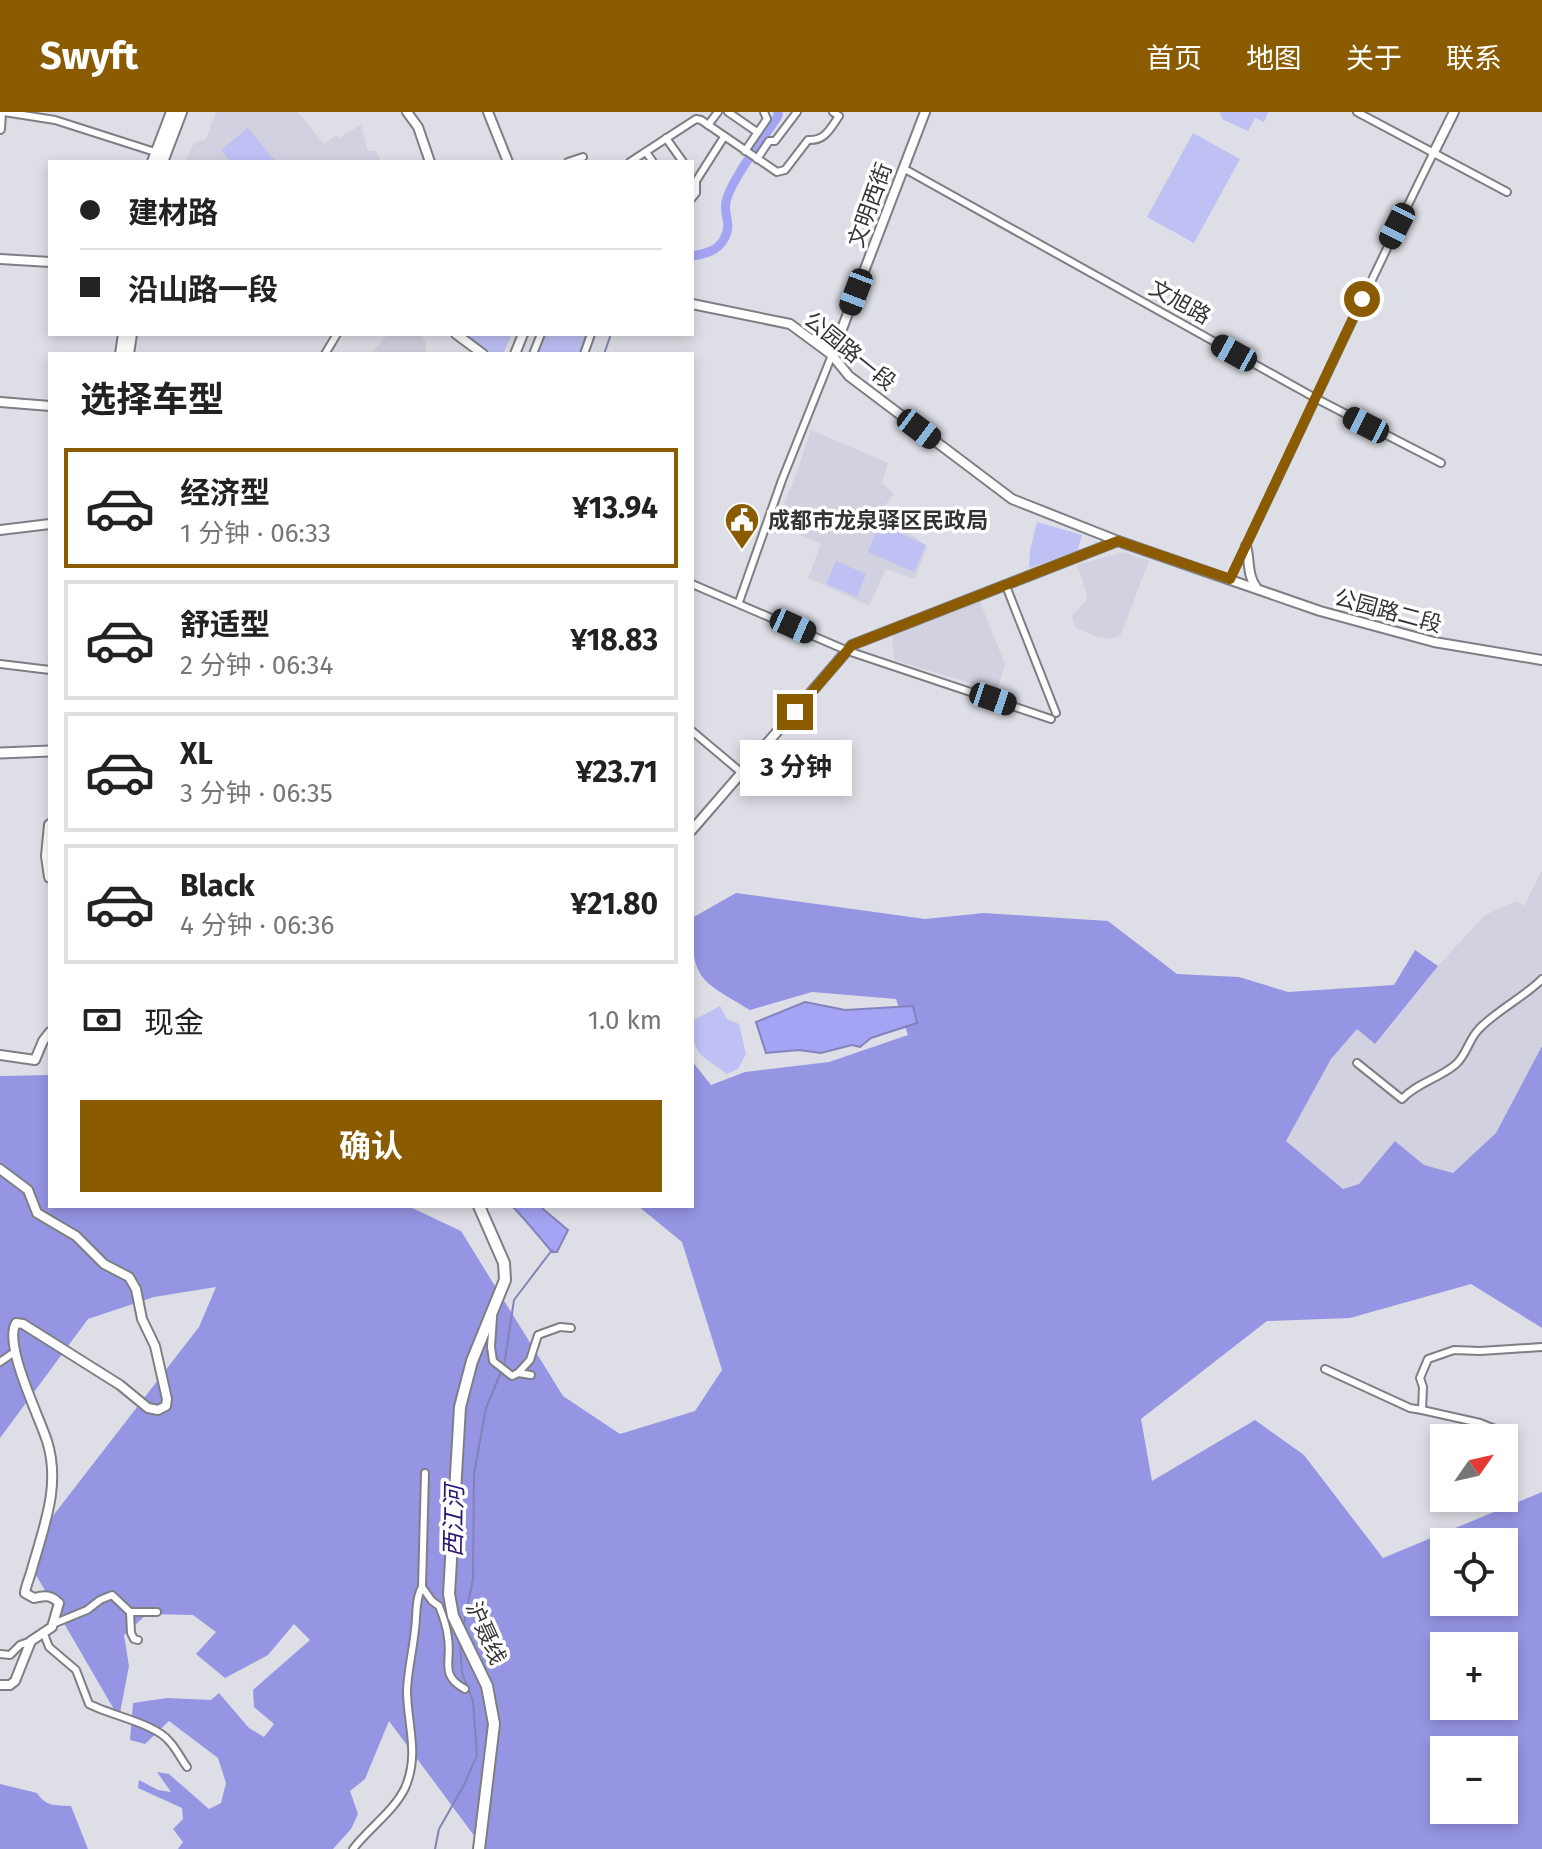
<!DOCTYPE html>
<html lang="zh">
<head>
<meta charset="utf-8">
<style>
  body { margin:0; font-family:"Fira Sans","Noto Sans SC",sans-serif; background:#f2f2f2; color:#222; height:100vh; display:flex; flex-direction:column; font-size:30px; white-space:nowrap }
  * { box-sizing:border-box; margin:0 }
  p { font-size:26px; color:#767676 }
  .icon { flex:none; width:44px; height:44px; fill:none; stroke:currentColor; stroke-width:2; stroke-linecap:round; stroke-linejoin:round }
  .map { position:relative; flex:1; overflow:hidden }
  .details { position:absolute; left:48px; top:240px; width:646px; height:856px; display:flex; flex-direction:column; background:#fff; border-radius:0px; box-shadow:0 4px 12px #0003 }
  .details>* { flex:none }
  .top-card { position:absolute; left:48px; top:48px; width:646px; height:176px; border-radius:0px; box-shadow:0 4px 12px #0003; display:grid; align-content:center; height:176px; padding:0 32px; background:#fff }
  .needle { width:52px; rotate:56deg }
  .buttons { position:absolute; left:1430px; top:1312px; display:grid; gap:16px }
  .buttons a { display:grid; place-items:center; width:88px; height:88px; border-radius:0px; background:#fff; box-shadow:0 4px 12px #0003; font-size:40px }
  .end { position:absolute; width:36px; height:36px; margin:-18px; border:10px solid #8a5b01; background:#fff; box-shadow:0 0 0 4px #fff }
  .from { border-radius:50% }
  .bubble { position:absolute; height:56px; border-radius:0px; background:#fff; box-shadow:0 4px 12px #0003; font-size:26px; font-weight:700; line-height:56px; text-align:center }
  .car { position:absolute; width:24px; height:48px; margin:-24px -12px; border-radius:10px; box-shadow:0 0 6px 2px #0007; background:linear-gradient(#222 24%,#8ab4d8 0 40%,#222 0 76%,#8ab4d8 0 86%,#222 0) }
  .top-card b { display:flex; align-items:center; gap:28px; height:76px; font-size:30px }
  .top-card b+b { border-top:2px solid #e0e0e0 }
  .top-card i { width:20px; height:20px; background:#222 }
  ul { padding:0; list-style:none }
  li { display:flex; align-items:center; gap:24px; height:120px; margin:0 16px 12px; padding:0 16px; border:4px solid #e0e0e0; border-radius:0px }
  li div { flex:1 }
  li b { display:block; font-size:30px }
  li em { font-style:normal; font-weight:700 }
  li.active { border-color:#8a5b01 }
  li>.icon { width:72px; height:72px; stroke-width:1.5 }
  h2 { padding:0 32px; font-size:36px; line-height:96px }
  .pay { display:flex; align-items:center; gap:20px; height:88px; padding:0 32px; font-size:30px }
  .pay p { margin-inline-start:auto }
  .primary-button { display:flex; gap:16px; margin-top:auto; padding:16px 32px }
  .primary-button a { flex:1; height:92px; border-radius:0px; background:#8a5b01; color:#fff; font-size:32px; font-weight:700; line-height:92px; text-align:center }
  header { display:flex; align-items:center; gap:48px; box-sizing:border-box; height:112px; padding:0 40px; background:#8a5b01; color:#fff }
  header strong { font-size:38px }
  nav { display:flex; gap:44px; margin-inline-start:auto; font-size:28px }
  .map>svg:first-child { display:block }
  .built { fill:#d1d1df }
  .green { fill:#bfc0f4 }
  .forest { fill:#9695e4; fill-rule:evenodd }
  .water { fill:#a5a4f4; stroke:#8382bb; stroke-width:2 }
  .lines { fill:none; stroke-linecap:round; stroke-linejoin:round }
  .stream { stroke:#8382bb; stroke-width:2 }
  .river { stroke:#a5a4f4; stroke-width:9 }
  .minor-casing { stroke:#7e7f85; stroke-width:10 }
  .tertiary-casing { stroke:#7e7f85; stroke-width:12 }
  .secondary-casing { stroke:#7e7f85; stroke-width:13 }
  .trunk-casing { stroke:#7e7f85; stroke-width:14 }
  .minor { stroke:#fff; stroke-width:6 }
  .tertiary { stroke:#fff; stroke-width:8 }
  .secondary { stroke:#fff; stroke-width:9 }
  .trunk { stroke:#fff; stroke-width:10 }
  .route { stroke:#8a5b01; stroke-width:10 }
  .labels { text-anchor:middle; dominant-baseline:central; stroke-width:7; stroke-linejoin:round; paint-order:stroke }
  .street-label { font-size:22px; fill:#343437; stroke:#fff }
  .poi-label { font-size:22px; font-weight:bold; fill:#343437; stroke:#fff; text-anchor:start }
  .water-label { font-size:24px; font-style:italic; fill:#2b1672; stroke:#fff }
</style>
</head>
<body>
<header>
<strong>Swyft</strong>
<nav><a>首页</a><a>地图</a><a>关于</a><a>联系</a></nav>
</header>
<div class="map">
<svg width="1542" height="1737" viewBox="0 0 1542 1737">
  <rect width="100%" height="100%" fill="#dedfe6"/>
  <!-- built -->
  <g class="built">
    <path d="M216,0H298L324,32L336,23L339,26L361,13L368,39H376L381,50H185L194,31L206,27Z"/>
    <path d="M388,222H419L427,231L425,242H375L372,240Z"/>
    <path d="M811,318L888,351L882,371L894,382L881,398L927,435L915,467L886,457L869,494L808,466L821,432L775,412L796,363Z"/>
    <path d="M1123,440L1149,449L1120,524L1110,527L1096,525L1075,515L1072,504L1086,489L1087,482L1077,453Z"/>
    <path d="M979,488L1005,552L997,579L894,548L892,522Z"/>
    <path d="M1542,758V934L1497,1021L1453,1061L1424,1053L1395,1029L1359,1072L1343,1077L1286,1029L1331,947L1357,916L1376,931L1438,854L1485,803L1517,789L1524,794Z"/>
  </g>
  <!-- green -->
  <g class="green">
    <path d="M1220,0H1268L1264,10L1255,6L1248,19L1222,7Z"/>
    <path d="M248,16L276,50H231L221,38Z"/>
    <path d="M1193,21L1240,47L1194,131L1147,105Z"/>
    <path d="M464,222H512L503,242H492Z"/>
    <path d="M541,222H591L584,242H533Z"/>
    <path d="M1037,410L1082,423L1077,439L1029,456L1030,438Z"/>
    <path d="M879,412L926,433L914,460L868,440Z"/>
    <path d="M836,449L866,462L857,485L826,472Z"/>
    <path d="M720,894L727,907L739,912L746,942L738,957L727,962C701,942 692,944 692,909Z"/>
  </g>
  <!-- forest -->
  <g class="forest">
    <path d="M736,781L925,807L984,801L1108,809L1177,862L1239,865L1288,880L1394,873L1415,838L1438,854L1375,932L1357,917L1331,947L1286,1029L1343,1077L1359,1072L1395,1029L1424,1053L1453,1061L1496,1021L1542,934V1216L1471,1172L1350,1206L1267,1209L1141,1307L1152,1369L1255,1308L1304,1343L1383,1446L1542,1380V1737H484L389,1609L365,1667L350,1679L358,1702L351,1717L333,1737H178L183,1730L173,1717L183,1707L182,1696L138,1676L139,1668L158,1678L171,1680L157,1660L169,1662L209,1697L221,1691L226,1671L218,1646L169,1609L145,1632L130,1628L133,1591L167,1586L211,1588L219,1581L249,1616L264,1625L274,1612L254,1595L253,1578L310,1528L294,1512L268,1543L225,1566L196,1542L216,1520L193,1503L147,1502L124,1523L129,1554L119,1606L29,1451L52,1405L199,1215L216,1175L154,1185L88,1207L0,1326V964L50,963V1094H408L461,1119L563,1284L620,1322L695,1299L722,1258L682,1130L638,1094H692V949L711,973L745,960L829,950L908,923L896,887L812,880L750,898C699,867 692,869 692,806ZM1444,1430H1504V1490H1444ZM1444,1534H1504V1594H1444ZM1444,1638H1504V1698H1444Z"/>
    <path d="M0,1672L37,1681C46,1695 56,1693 71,1694L88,1737H0Z"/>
  </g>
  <!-- water -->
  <g class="water">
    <path d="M805,890L845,898L913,894L917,911L871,926L860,935L852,933L821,941L799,938L766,941L756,910Z"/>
    <path d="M512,1094H542L543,1097L568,1118L557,1140H552C539,1125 527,1109 512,1094Z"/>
  </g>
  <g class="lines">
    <!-- stream -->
    <g class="stream">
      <path d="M604,242L611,222"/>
      <path d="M504,1254L514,1188L552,1138"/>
      <path d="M463,1516L473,1467L474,1362L486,1296L501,1260"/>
      <path d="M435,1737L439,1717L464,1673L477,1643L473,1589L462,1561L460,1530"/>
    </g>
    <!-- river -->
    <path class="river" d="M692,144C704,142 718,139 724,127C733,111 723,104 726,90C730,69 765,24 778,4V0"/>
    <!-- minor casing -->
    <g class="minor-casing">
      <g id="minor">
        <path d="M4,0L55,8L155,40"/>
        <path d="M728,0L757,20"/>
        <path d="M1357,0L1507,80"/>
        <path d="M708,13L718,0"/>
        <path d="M666,26L683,50"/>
        <path d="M745,39L767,7L764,0"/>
        <path d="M646,40L653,50"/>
        <path d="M757,47L769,29H775L797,0"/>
        <path d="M568,50L583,45"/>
        <path d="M630,50L696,7L701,8L777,60L785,58L808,28C825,29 830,17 839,4L833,0"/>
        <path d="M903,56L1317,287L1441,351"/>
        <path d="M692,86L696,81V69L724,25"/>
        <path d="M325,242L337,222"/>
        <path d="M533,242L541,222"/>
        <path d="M584,242L591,222"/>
        <path d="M1230,467C1298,326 1363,183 1433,42"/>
        <path d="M692,472L848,539L1051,607"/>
        <path d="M1006,474L1056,601"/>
        <path d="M739,490L782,368L832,243"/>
        <path d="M0,552L50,558"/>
        <path d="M692,619L742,661"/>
        <path d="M1357,951L1402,987C1417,971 1438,967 1455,953C1467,943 1468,928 1479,917C1497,898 1523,886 1542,867"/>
        <path d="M493,1205L491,1235L493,1249L512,1264L518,1261L531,1263"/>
        <path d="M0,1250L16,1239"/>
        <path d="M1325,1257L1410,1296L1422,1298L1423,1275L1420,1266L1428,1247L1454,1238L1480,1239L1542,1235"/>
        <path d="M518,1261L530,1248L538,1223L560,1215L571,1216"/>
        <path d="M1422,1298L1480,1311L1500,1319"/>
        <path d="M422,1475L425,1361"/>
        <path d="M130,1500H157"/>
        <path d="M53,1512L87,1498L100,1488L112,1483L130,1500L131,1521L134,1527L138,1528"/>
        <path d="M44,1522L49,1535L76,1558L89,1592C110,1603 156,1612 169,1629C176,1636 181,1647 187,1655"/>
        <path d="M0,1542L10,1543L20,1533L31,1529"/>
        <path d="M353,1737C368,1717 394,1699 405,1676C420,1642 407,1612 407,1578C408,1557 413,1538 415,1517C417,1504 415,1487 422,1475L432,1489L439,1494C443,1504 447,1515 448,1526C452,1550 439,1563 465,1577"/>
      </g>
    </g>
    <!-- tertiary casing -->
    <g class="tertiary-casing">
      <g id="tertiary">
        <path d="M407,0L418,15L430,50"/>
        <path d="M488,0L508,50"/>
        <path d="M0,17L1,0"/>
        <path d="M1433,42L1454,0"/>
        <path d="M0,147L50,150"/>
        <path d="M692,192L790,212L832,243L849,264L1012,387L1118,429L1320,499L1434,530L1542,548"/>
        <path d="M456,222L483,242"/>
        <path d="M515,242L523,222"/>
        <path d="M832,243L925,0"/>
        <path d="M0,290L50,294"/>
        <path d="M0,418L50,412"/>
        <path d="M1246,434C1250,448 1247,463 1256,475"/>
        <path d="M692,718L852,533L1118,429"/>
        <path d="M0,943L35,948L43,929L50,920"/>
        <path d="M0,1057L28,1078L37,1101L76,1124L104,1152L129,1165L136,1177L142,1207L155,1234L167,1287L166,1294L158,1298L148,1296L120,1273L23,1212L16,1211C3,1232 39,1304 47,1329C61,1373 44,1414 32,1457C30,1465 26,1473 25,1481L34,1486C45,1483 51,1483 59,1491L52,1515L31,1529L15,1569L10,1573H0"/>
      </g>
    </g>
    <!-- secondary casing -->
    <g class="secondary-casing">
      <path id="secondary" d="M0,641L50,639"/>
    </g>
    <!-- trunk casing -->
    <g class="trunk-casing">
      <g id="trunk">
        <path d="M153,50L172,0"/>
        <path d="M162,50L181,0"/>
        <path d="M121,242L124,222"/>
        <path d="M128,242L131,222"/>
        <path d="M50,713L47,744L50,765"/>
        <path d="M479,1094L504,1151L505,1168L472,1249L460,1295L449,1482L453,1504L487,1574L494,1612L479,1737"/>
      </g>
    </g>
    <!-- minor -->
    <use href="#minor" class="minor"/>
    <!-- tertiary -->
    <use href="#tertiary" class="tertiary"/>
    <!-- secondary -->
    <use href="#secondary" class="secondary"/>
    <!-- trunk -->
    <use href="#trunk" class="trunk"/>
  </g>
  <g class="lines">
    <!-- route -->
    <path class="route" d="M795,600L852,533L1118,429L1230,467L1362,187"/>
  </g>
  <!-- icons -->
  <defs>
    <g id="civic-pin" transform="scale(1.8)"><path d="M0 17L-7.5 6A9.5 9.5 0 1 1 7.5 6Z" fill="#8a5b01" stroke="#fff"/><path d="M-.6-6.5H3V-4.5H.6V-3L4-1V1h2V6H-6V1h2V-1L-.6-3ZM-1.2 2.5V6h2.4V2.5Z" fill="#fff"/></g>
  </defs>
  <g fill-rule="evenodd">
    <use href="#civic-pin" x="742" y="408"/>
  </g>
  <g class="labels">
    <!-- street labels -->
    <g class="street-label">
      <text transform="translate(870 93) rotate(-70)">文明西街</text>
      <text transform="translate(1180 190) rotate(29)">文旭路</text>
      <text transform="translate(850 239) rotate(39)">公园路一段</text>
      <text transform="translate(1388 499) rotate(15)">公园路二段</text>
      <text transform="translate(486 1521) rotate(66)">沪聂线</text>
    </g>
    <!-- poi labels -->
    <g class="poi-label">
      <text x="768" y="408">成都市龙泉驿区民政局</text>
    </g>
    <!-- water labels -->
    <g class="water-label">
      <text transform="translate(454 1409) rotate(-89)">西江河</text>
    </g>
  </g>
</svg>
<div class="buttons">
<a><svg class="needle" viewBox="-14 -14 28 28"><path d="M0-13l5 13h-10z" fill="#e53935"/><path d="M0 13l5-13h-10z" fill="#767676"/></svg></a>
<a><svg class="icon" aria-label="locate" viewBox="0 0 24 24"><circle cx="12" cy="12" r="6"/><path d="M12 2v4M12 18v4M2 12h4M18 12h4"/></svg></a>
<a>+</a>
<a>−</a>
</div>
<i class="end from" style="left:1362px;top:187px"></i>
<i class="end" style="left:795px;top:600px"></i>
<div class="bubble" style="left:740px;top:628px;width:112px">3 分钟</div>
<i class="car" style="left:1397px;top:114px;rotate:207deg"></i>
<i class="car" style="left:856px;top:180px;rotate:201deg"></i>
<i class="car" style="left:1234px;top:241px;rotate:299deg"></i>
<i class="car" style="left:1366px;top:313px;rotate:297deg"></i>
<i class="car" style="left:919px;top:317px;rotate:127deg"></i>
<i class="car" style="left:793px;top:514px;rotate:114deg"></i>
<i class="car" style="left:993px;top:587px;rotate:109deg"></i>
<div class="top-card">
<b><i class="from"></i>建材路</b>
<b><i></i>沿山路一段</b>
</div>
<section class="details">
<h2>选择车型</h2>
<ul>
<li class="active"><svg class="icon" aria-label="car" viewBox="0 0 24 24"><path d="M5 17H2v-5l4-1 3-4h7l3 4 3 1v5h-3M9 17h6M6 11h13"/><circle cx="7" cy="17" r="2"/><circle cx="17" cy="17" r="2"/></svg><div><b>经济型</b><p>1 分钟 · 06:33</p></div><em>¥13.94</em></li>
<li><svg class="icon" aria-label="car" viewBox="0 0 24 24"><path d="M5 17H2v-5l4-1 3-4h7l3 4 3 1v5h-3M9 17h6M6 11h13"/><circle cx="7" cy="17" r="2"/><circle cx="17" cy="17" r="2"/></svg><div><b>舒适型</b><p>2 分钟 · 06:34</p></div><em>¥18.83</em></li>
<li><svg class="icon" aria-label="car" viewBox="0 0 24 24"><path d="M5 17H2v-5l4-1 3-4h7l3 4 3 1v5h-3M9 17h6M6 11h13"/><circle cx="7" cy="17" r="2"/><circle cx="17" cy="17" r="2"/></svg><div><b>XL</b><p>3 分钟 · 06:35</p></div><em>¥23.71</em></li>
<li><svg class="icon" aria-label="car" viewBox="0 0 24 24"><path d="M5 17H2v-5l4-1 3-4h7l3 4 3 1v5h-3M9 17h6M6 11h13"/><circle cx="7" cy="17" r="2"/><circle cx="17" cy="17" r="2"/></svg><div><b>Black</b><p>4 分钟 · 06:36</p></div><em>¥21.80</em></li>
</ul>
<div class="pay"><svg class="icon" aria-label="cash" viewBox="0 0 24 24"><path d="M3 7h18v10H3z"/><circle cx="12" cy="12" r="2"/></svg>现金<p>1.0 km</p></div>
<div class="primary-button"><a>确认</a></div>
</section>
</div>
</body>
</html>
